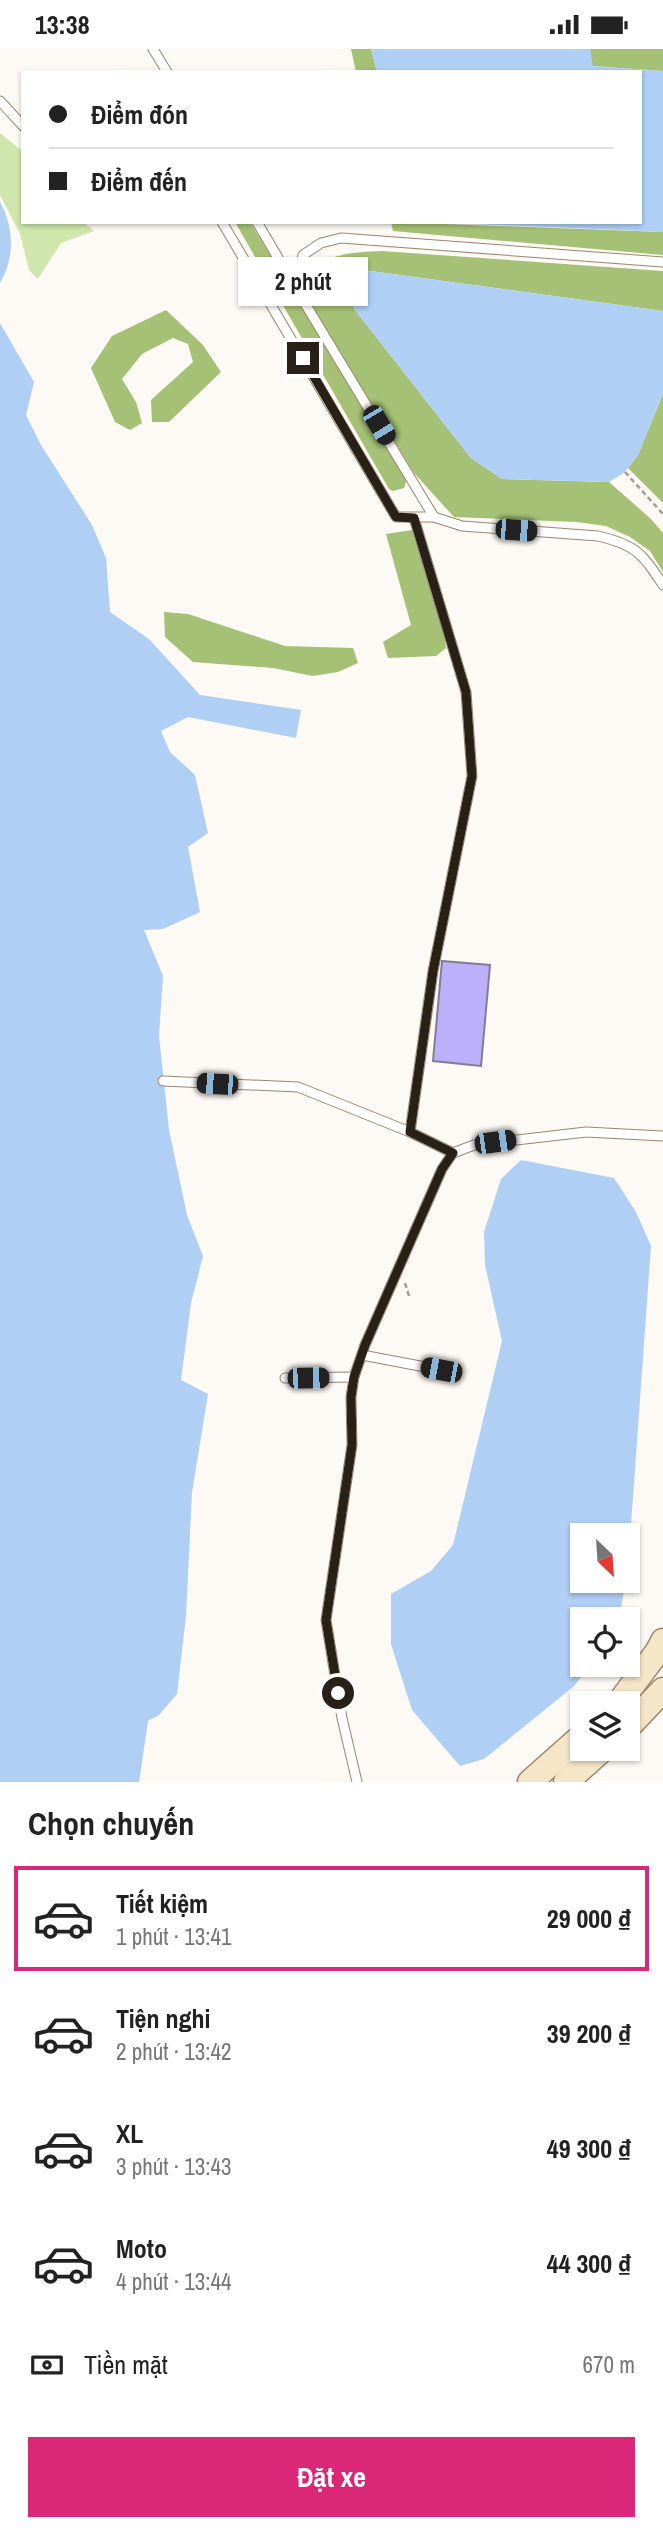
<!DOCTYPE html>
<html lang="vi">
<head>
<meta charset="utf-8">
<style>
  body { margin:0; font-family:"Archivo Narrow",sans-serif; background:#f2f2f2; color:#222; height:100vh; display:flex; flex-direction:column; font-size:26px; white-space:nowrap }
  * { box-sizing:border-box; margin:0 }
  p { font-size:23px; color:#767676 }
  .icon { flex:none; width:38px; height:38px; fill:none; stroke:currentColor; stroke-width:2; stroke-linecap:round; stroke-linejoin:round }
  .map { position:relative; height:1733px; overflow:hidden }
  .side { display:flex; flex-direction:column; background:#fff; flex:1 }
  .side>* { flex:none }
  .guide { position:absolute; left:21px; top:21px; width:621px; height:154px; border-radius:0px; box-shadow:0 2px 5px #0004; display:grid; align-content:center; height:154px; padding:0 28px; background:#fff }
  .needle { width:46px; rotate:155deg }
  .controls { position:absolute; left:570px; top:1474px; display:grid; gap:14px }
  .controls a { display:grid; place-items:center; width:70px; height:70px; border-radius:0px; background:#fff; box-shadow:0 2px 5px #0004; font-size:35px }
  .end { position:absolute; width:32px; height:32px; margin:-16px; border:9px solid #292018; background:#fff; box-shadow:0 0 0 4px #fff }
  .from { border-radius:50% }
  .bubble { position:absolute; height:49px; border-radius:0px; background:#fff; box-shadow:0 2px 5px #0004; font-size:23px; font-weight:800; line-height:49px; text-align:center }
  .car { position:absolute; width:21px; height:42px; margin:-21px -10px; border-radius:9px; box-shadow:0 0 5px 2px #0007; background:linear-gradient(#222 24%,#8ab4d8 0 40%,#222 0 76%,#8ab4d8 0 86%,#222 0) }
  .guide b { display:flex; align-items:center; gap:24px; height:66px; font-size:26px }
  .guide b+b { border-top:2px solid #e0e0e0 }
  .guide i { width:18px; height:18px; background:#222 }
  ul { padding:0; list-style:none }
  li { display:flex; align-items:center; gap:21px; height:105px; margin:0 14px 10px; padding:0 14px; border:4px solid transparent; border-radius:0px }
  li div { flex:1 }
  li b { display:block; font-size:26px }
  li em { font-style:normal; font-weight:800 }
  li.active { border-color:#db2777 }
  li>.icon { width:63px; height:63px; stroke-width:1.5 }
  h2 { padding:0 28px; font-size:32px; line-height:84px }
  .pay { display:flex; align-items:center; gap:18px; height:77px; padding:0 28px; font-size:26px }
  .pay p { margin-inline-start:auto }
  .action { display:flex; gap:14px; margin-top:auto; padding:14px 28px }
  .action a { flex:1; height:80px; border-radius:0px; background:#db2777; color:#fff; font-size:28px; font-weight:800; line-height:80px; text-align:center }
  .status { display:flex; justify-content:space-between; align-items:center; height:49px; padding:0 35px; background:#fff; direction:ltr }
  .status svg { height:19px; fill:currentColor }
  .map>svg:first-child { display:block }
  .green { fill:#cfe7ac }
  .forest { fill:#a4c175 }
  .water { fill:#afcff5 }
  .building { fill:#bdb0fb; stroke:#817d97; stroke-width:2 }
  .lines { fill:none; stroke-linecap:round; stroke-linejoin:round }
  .service-casing { stroke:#9b8671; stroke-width:11 }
  .secondary-casing { stroke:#9b8671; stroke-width:27 }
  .path { stroke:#a29c96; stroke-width:2.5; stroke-dasharray:5 3.5; stroke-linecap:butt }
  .service { stroke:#fff; stroke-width:9 }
  .secondary { stroke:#f6e6c8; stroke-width:24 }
  .route { stroke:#292018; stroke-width:9 }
</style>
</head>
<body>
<div class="status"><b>13:38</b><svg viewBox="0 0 49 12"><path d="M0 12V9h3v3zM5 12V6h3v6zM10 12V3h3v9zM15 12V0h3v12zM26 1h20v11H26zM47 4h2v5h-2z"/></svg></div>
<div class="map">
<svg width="663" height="1733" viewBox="0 0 663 1733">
  <rect width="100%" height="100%" fill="#fdf9f4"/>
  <!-- green -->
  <path class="green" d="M0,84L23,103V173H83L94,182L61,194L38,230L29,221L20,185L0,146Z"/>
  <!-- forest -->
  <g class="forest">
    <path d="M351,0H371L377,23H356Z"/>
    <path d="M590,0H663V24L662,22L592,17Z"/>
    <path d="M235,173H250L402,421L406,433L404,439L393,442L389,440Z"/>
    <path d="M391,173L663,183V206L393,182Z"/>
    <path d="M382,202L663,222V262L363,221L346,234L355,261L471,409L502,430L609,433L651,470L663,484V523L650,502L630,488L606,477L577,473L454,468L414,424L305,246C307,239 307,231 311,225C325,203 360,203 382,202Z"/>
    <path d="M166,261L203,296L221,323L169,373H152L151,351L193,313L188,295L173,289L142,305L122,330L136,353L142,374L130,381L115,373L91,319L112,287Z"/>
    <path d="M663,345V454L628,419L638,406Z"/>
    <path d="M412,481L444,585L446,599L436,607L388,609L383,593L411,576L386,485Z"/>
    <path d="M164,563L188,565L285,597L353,599L358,614L338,623L313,627L273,619L193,613L165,588Z"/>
  </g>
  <!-- water -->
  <g class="water">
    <path d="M371,0H590L593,17L663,22V183L432,173H640V23H377Z"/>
    <path d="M0,153C14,178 15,209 0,234Z"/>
    <path d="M363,221L663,262V345L638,406L625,423L609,433L502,430L471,409L355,261L346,234Z"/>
    <path d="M0,274L34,333L26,366L41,396L92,476L106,509L110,563L149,590L200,646L301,661L296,689L188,668L161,682L170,703L195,726L208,784L188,798L200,863L163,880L144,881L163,927L159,987L169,1081L187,1166L203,1207L191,1254L181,1331L208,1345L192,1443L186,1567L177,1645L159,1666L148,1672L139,1733H0Z"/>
    <path d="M521,1111L614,1129L636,1163L651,1197L630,1490L628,1507V1486H583V1531H626L619,1570H583V1615H592L573,1638L484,1710L460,1717L412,1661L391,1595V1545L431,1522L453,1496L502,1292L485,1216L484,1183L501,1130Z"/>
  </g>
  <!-- building -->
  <path class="building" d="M442,912L490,916L481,1017L433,1012Z"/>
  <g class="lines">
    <!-- service casing -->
    <g class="service-casing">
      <g id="service">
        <path d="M153,0L167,23"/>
        <path d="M0,52L23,77"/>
        <path d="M222,173L396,468H434L462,477L598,487C636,496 642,504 663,536"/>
        <path d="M257,173L295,238"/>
        <path d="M434,468L295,238L303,206L321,194L341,189L663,213"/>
        <path d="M163,1032L298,1038L410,1083L453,1104"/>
        <path d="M410,1083L433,922L472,727L466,643L414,469"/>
        <path d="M362,1306L441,1321"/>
        <path d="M285,1329L354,1328"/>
        <path d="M357,1733L342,1669L326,1571L352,1396L351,1348L354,1328L365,1296L442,1120L453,1104L474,1096L586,1083L663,1087"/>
      </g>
    </g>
    <!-- secondary casing -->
    <g class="secondary-casing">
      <g id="secondary">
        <path d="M619,1654L658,1602L663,1592"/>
        <path d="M628,1678L663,1641"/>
        <path d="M530,1733L583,1686"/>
        <path d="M566,1733L604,1699"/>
      </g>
    </g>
    <!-- path -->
    <g class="path">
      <path d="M625,423L663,465"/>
      <path d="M405,1234L409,1247"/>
    </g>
    <!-- service -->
    <use href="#service" class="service"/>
    <!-- secondary -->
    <use href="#secondary" class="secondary"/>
  </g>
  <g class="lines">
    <!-- route -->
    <path class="route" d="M303,309L396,468L414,469L466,643L472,727L433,922L410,1083L453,1104L442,1120L365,1296L354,1328L351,1348L352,1396L326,1571L338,1644"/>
  </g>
</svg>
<div class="controls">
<a><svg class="needle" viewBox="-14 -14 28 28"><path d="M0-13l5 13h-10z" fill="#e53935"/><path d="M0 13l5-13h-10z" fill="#767676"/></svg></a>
<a><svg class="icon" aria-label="locate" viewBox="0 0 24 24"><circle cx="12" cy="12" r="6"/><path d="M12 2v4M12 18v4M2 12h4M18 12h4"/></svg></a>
<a><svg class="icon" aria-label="layers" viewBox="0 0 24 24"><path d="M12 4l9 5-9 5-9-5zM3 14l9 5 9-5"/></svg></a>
</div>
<i class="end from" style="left:338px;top:1644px"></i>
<i class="end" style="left:303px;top:309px"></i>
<div class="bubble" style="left:238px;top:208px;width:130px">2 phút</div>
<i class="car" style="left:379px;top:376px;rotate:149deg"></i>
<i class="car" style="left:516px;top:481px;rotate:94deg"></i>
<i class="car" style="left:217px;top:1035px;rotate:273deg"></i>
<i class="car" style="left:495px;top:1093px;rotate:82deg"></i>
<i class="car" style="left:441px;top:1321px;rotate:281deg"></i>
<i class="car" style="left:308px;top:1329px;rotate:89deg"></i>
<div class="guide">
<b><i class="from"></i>Điểm đón</b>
<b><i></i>Điểm đến</b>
</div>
</div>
<section class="side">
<h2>Chọn chuyến</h2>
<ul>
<li class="active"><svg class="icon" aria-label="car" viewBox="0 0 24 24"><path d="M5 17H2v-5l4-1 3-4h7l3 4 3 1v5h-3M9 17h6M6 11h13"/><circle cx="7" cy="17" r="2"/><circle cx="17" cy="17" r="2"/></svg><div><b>Tiết kiệm</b><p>1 phút · 13:41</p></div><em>29 000 ₫</em></li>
<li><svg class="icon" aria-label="car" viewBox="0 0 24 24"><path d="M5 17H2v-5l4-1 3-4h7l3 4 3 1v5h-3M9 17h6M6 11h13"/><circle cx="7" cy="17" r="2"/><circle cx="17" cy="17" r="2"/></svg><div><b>Tiện nghi</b><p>2 phút · 13:42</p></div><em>39 200 ₫</em></li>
<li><svg class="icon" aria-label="car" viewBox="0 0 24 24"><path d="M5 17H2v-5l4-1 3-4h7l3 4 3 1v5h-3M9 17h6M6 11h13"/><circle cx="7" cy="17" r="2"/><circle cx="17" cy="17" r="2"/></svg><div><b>XL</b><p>3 phút · 13:43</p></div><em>49 300 ₫</em></li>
<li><svg class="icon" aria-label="car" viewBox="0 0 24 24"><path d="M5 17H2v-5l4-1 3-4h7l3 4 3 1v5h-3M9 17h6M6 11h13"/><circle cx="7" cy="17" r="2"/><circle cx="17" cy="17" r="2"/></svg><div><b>Moto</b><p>4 phút · 13:44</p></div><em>44 300 ₫</em></li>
</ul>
<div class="pay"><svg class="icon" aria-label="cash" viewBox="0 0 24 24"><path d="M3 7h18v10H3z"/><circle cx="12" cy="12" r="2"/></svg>Tiền mặt<p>670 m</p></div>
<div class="action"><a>Đặt xe</a></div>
</section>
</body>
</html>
